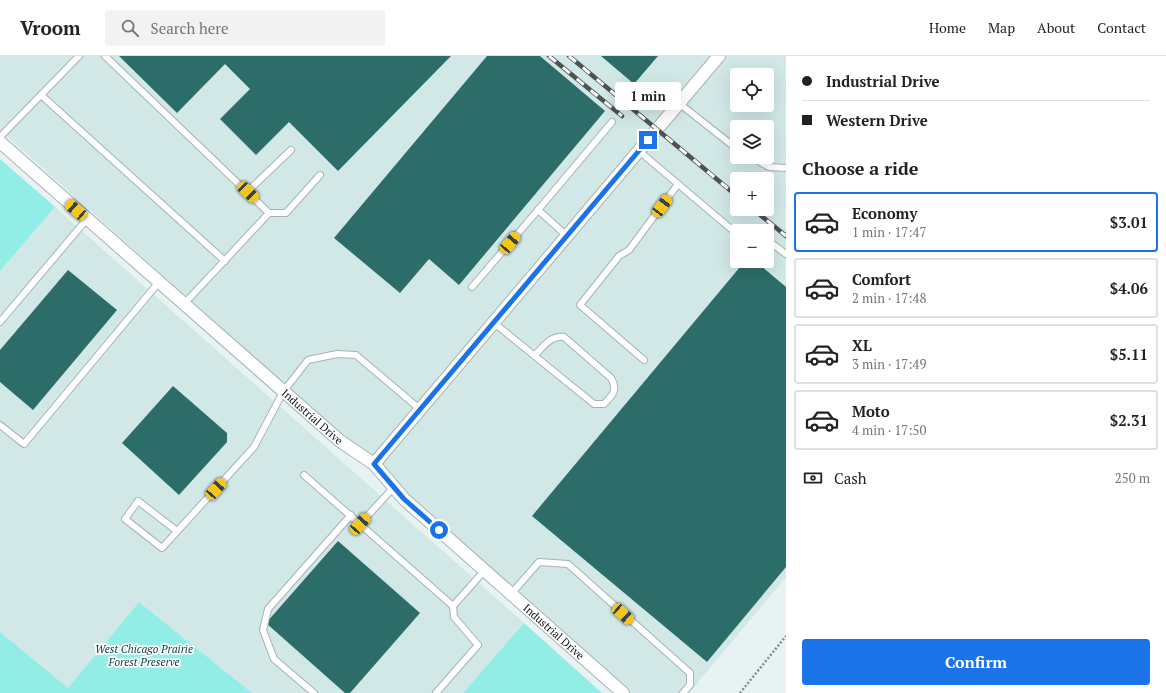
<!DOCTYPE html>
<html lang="en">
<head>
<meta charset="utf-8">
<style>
  body { margin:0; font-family:"PT Serif",serif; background:#f2f2f2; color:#222; height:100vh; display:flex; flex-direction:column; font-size:15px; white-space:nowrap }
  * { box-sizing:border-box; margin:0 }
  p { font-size:13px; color:#767676 }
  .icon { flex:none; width:22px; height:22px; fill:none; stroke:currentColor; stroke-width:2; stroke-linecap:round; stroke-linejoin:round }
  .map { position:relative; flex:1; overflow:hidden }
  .sheet { display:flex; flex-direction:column; background:#fff; width:380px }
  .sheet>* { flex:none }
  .hud { display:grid; align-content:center; height:88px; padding:0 16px; background:#fff }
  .controls { position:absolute; left:730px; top:12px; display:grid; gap:8px }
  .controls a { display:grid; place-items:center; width:44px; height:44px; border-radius:4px; background:#fff; box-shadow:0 4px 16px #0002; font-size:20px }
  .end { position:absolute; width:18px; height:18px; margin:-9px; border:5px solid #1a73e8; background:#fff; box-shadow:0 0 0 2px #fff }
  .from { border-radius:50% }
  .bubble { position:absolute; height:28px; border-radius:4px; background:#fff; box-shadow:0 4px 16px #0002; font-size:13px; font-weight:800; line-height:28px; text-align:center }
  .car { position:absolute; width:12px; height:24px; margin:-12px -6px; border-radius:5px; box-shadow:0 0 3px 1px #0007; background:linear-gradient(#f5c518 24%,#345 0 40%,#f5c518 0 76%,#345 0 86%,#f5c518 0) }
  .hud b { display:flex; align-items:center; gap:14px; height:38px; font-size:15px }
  .hud b+b { border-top:1px solid #e0e0e0 }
  .hud i { width:10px; height:10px; background:#222 }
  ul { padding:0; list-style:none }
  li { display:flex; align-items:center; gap:12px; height:60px; margin:0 8px 6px; padding:0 8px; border:2px solid #e0e0e0; border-radius:4px }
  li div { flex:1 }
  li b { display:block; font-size:15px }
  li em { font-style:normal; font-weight:800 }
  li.current { border-color:#1a73e8 }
  li>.icon { width:36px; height:36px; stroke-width:1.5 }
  h2 { padding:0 16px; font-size:18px; line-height:48px }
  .pay { display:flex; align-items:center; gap:10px; height:44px; padding:0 16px; font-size:15px }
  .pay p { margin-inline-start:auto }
  .button { display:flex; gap:8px; margin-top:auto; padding:8px 16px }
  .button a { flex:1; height:46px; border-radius:4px; background:#1a73e8; color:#fff; font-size:16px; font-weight:800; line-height:46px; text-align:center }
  header { display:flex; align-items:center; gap:24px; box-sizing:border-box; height:56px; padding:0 20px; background:#fff; border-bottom:1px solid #e0e0e0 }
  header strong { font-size:19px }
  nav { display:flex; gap:22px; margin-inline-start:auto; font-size:14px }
  .search { width:280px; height:36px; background:#f2f2f2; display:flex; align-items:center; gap:10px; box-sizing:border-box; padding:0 14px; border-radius:4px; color:#767676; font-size:15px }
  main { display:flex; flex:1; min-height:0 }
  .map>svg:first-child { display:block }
  .built { fill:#d1e8e6; fill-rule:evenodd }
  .green { fill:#93ede7 }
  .building { fill:#2d6d69 }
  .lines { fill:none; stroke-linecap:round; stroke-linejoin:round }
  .lane-casing { stroke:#a7b3b2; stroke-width:8 }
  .street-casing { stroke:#a7b3b2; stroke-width:14 }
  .path { stroke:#838c8b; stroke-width:2.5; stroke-dasharray:2 2; stroke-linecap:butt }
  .lane { stroke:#fff; stroke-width:6 }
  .street { stroke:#fff; stroke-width:12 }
  .rail-casing { stroke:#4b5251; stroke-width:4.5 }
  .rail { stroke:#fff; stroke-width:3; stroke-dasharray:9; stroke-linecap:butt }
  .route { stroke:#1a73e8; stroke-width:5 }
  .labels { text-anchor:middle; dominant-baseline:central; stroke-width:3.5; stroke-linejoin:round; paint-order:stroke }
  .street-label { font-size:11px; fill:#111615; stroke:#fff }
  .park-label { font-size:11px; font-style:italic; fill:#043f3c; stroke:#fff }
</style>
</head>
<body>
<header>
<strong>Vroom</strong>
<div class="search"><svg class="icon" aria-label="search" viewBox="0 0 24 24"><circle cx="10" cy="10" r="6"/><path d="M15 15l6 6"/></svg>Search here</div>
<nav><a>Home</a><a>Map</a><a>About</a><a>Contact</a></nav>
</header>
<main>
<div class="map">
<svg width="786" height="637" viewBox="0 0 786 637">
  <rect width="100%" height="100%" fill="#e6f3f2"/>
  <!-- built -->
  <g class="built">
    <path d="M0,0H786V521L689,637H631L0,74ZM737,19H767V49H737ZM737,71H767V101H737ZM737,123H767V153H737ZM737,175H767V205H737Z"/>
    <path d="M55,151L524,567L463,637H252L139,546L68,632L0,576V215Z"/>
  </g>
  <!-- green -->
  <g class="green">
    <path d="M0,103L55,151L0,215Z"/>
    <path d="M139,546L252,637H0V576L68,632Z"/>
    <path d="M524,567L602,637H463Z"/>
  </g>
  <!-- building -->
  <g class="building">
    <path d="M119,0H451L338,115L289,66L256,99L220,63L250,33L225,8L177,57Z"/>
    <path d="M487,0H540L605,55L459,229L429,203L400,237L334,182Z"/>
    <path d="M601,0H658L634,28Z"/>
    <path d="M745,205H755L786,231V511L707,606L532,460Z"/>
    <path d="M68,214L117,254L33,354L0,326V294Z"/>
    <path d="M173,330L227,377V386L179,439L122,387Z"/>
    <path d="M338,485L420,557L350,637H345L266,567Z"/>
  </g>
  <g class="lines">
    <!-- lane casing -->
    <g class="lane-casing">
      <g id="lane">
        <path d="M105,0L269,157L184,248"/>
        <path d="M41,39L225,205"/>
        <path d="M680,48L737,93"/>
        <path d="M0,81L79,0"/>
        <path d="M639,95L737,178"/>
        <path d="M751,101L769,111L786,112"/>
        <path d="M247,136L291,94"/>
        <path d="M269,157H286L320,119"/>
        <path d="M567,180L538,154L612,66"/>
        <path d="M767,184L786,198"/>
        <path d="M472,231L538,154"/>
        <path d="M0,266L87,163"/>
        <path d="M494,267L594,348H604C613,339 618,334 611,322L564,281C551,279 544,290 535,299"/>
        <path d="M644,304L580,249L619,200L629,194L678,128"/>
        <path d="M0,369L24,388L159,226"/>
        <path d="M304,419L453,550L485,514"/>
        <path d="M360,468L394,431"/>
        <path d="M177,475L138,445L125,463L162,492L254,391L283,336L308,304L337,298L356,299L421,354"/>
        <path d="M511,538L539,506L568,508L690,617V629L683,637"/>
        <path d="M314,637L274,603L263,574L268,553L351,459"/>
        <path d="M436,637L478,589L454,561L453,550"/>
      </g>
    </g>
    <!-- street casing -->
    <g class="street-casing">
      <g id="street">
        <path id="s1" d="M0,86L340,385L374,408L404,443L623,637"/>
        <path d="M374,408L719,0"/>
      </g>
    </g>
    <!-- path -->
    <path class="path" d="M740,637L786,580"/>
    <!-- lane -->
    <use href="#lane" class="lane"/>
    <!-- street -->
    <use href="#street" class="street"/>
    <!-- rail casing -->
    <g class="rail-casing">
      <g id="rail">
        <path d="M549,0L622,60"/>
        <path d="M569,0L737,140"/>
        <path d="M753,153L786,180"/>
      </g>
    </g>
    <!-- rail -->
    <use href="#rail" class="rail"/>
  </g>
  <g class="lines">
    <!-- route -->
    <path class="route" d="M439,474L404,443L374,408L648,84"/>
  </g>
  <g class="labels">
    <!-- street labels -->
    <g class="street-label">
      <text stroke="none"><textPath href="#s1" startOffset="416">Industrial Drive</textPath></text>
      <text stroke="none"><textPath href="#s1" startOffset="740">Industrial Drive</textPath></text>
    </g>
    <!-- park labels -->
    <g class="park-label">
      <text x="144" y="593">West Chicago Prairie<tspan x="144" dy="13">Forest Preserve</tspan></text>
    </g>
  </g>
</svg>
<div class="controls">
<a><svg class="icon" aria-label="locate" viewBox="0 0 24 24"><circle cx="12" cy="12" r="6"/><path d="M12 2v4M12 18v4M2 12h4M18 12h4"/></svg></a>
<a><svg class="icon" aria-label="layers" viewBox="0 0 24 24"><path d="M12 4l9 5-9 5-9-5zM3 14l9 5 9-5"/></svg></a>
<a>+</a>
<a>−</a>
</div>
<i class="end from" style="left:439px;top:474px"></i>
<i class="end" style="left:648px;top:84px"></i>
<div class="bubble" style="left:615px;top:26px;width:66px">1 min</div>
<i class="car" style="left:248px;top:136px;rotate:134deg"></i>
<i class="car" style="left:662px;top:150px;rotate:37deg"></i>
<i class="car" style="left:76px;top:154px;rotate:311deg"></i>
<i class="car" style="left:510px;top:187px;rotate:40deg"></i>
<i class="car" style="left:216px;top:433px;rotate:42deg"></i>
<i class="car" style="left:360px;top:468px;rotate:42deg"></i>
<i class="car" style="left:623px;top:558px;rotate:132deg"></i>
</div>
<section class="sheet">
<div class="hud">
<b><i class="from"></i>Industrial Drive</b>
<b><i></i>Western Drive</b>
</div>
<h2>Choose a ride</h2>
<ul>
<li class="current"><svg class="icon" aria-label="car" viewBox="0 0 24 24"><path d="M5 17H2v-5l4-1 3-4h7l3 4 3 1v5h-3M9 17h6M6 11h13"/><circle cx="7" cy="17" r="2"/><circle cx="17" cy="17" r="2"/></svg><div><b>Economy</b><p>1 min · 17:47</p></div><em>$3.01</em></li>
<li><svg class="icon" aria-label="car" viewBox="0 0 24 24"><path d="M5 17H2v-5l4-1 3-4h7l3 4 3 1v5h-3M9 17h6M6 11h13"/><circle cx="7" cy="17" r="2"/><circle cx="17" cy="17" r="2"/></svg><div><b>Comfort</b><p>2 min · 17:48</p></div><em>$4.06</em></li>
<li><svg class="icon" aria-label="car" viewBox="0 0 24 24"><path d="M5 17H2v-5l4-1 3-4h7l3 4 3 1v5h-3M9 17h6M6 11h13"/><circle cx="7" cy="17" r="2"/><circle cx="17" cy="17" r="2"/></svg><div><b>XL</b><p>3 min · 17:49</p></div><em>$5.11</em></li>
<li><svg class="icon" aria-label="car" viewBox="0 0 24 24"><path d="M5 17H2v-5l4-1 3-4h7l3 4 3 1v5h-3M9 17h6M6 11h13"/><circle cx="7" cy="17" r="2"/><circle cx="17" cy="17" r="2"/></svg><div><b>Moto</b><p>4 min · 17:50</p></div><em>$2.31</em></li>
</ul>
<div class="pay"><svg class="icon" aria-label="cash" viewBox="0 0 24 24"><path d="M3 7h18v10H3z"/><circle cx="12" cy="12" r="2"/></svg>Cash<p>250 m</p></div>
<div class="button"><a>Confirm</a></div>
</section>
</main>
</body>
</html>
